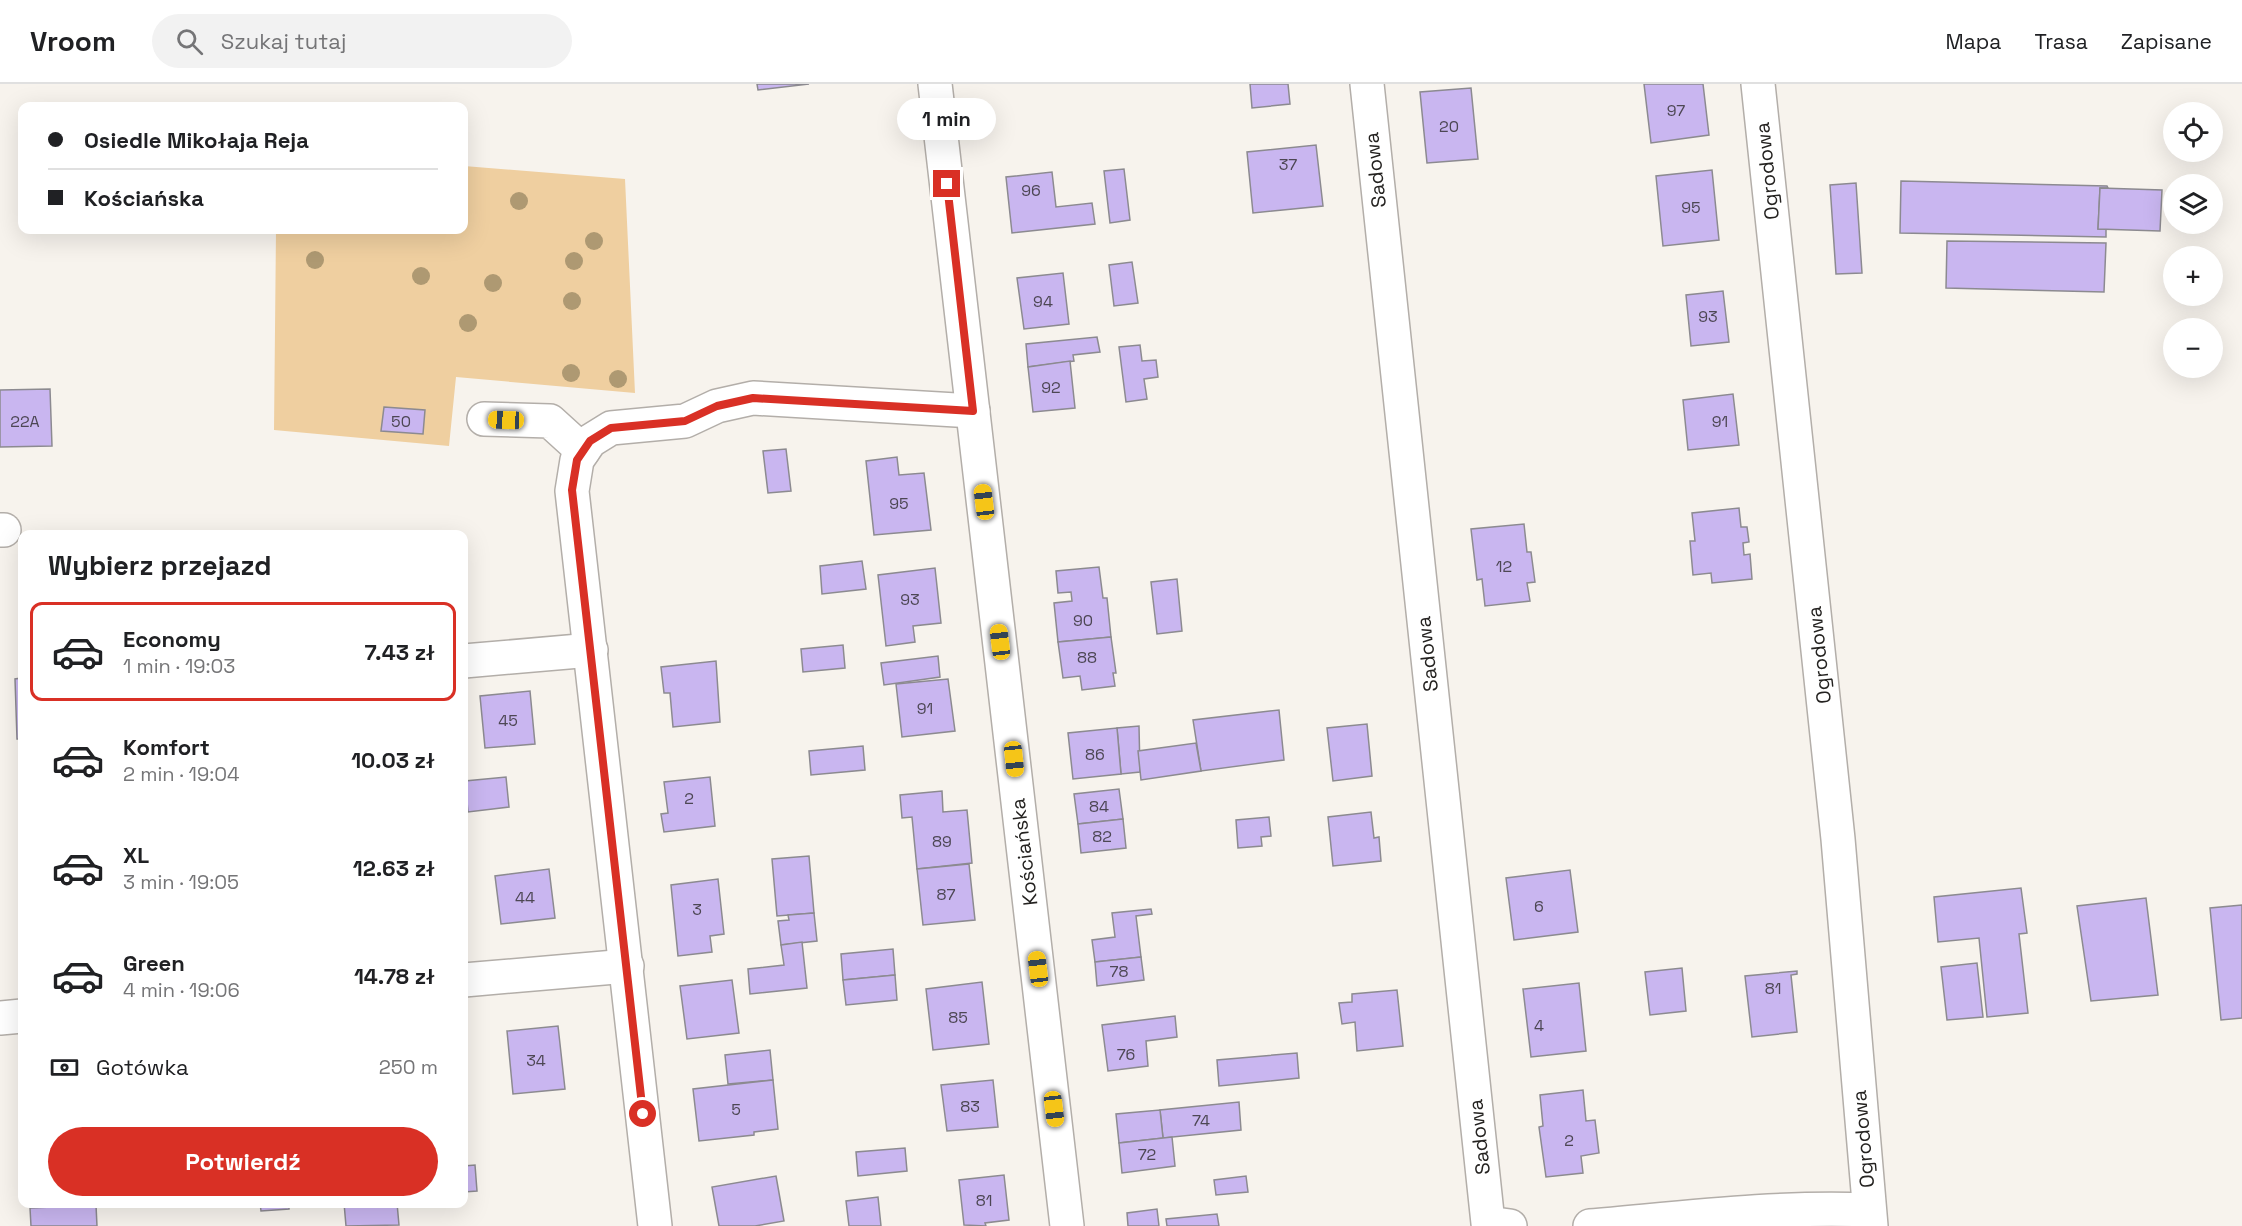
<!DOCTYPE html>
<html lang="pl">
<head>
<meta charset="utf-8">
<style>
  body { margin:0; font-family:"Space Grotesk",sans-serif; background:#f2f2f2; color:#202124; height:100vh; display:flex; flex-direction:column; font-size:22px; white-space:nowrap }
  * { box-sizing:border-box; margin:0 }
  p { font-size:20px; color:#757577 }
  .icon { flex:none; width:33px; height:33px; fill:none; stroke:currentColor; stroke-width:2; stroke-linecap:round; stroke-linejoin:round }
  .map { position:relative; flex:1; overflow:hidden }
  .sheet { position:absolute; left:18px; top:446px; width:450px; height:678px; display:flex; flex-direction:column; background:#fff; border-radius:12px; box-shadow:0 6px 24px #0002 }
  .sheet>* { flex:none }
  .banner { position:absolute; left:18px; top:18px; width:450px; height:132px; border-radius:12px; box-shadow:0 6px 24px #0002; display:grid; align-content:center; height:132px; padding:0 30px; background:#fff }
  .tools { position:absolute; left:2163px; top:18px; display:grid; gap:12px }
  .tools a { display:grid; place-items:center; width:60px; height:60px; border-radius:50%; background:#fff; box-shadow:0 6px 24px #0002; font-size:30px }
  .end { position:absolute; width:27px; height:27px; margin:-14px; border:8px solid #d93025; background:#fff; box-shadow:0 0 0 3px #fff }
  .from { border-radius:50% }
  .bubble { position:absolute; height:42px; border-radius:21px; background:#fff; box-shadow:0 6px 24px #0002; font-size:20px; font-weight:800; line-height:42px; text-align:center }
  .car { position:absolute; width:18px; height:36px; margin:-18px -9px; border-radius:8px; box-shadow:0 0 4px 2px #0007; background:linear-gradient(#f5c518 24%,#345 0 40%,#f5c518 0 76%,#345 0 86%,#f5c518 0) }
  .banner b { display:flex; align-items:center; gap:21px; height:57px; font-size:22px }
  .banner b+b { border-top:2px solid #e0e0e0 }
  .banner i { width:15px; height:15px; background:#202124 }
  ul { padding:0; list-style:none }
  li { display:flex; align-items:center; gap:18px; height:99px; margin:0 12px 9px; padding:0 18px; border:3px solid transparent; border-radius:12px }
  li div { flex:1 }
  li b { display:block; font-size:22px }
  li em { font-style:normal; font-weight:800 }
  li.on { border-color:#d93025 }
  li>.icon { width:54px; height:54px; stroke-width:1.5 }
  h2 { padding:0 30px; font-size:27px; line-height:72px }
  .pay { display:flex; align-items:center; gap:15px; height:66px; padding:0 30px; font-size:22px }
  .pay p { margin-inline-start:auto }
  .primary-button { display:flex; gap:12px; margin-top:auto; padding:12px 30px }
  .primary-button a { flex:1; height:69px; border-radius:36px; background:#d93025; color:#fff; font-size:24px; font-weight:800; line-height:69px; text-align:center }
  header { display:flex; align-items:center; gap:36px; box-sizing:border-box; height:84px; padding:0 30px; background:#fff; border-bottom:2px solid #e0e0e0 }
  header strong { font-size:28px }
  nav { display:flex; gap:33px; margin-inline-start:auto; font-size:21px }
  .search { width:420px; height:54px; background:#f2f2f2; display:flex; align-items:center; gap:15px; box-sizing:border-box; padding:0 21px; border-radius:33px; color:#757577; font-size:22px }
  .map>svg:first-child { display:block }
  .green { fill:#efcfa0 }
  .building { fill:#c9b6f0; stroke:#8c8a90; stroke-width:1.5 }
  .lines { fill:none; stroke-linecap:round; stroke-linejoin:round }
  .minor-casing { stroke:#b3aea9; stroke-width:36 }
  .minor { stroke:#fff; stroke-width:33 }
  .tree { fill:#ae9972 }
  .route { stroke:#d93025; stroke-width:8 }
  .labels { text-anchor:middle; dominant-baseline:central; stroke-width:4.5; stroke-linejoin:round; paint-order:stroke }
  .number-label { font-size:16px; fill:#4d4754 }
  .street-label { font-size:20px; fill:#242220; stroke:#fff }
</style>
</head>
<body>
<header>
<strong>Vroom</strong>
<div class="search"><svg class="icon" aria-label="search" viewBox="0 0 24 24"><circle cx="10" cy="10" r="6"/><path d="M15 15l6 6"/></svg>Szukaj tutaj</div>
<nav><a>Mapa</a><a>Trasa</a><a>Zapisane</a></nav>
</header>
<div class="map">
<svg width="2242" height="1142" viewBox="0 0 2242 1142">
  <rect width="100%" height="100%" fill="#f7f3ed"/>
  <!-- green -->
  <path class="green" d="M464,82L625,95L635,309L456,293L449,362L274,346L276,146H464Z"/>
  <!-- building -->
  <g class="building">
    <path d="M757,0H809L758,6Z"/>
    <path d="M1250,0H1288L1290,20L1252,24Z"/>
    <path d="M1644,0H1703L1709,51L1651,59Z"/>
    <path d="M1471,4L1478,75L1427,79L1420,8Z"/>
    <path d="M1316,61L1323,122L1253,129L1247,68Z"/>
    <path d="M1124,85L1130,136L1110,139L1104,87Z"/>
    <path d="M1712,86L1719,156L1663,162L1656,92Z"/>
    <path d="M1052,88L1056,123L1092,119L1095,140L1012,149L1006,93Z"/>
    <path d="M1901,97L2107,102L2108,104H2100L2098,145H2106V153L1900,149Z"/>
    <path d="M1856,99L1862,189L1836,190L1830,101Z"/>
    <path d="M2100,104L2162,106L2160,147L2098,145Z"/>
    <path d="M1947,157L2106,159L2104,208L1946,204Z"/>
    <path d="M1132,178L1138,219L1114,222L1109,181Z"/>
    <path d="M1063,189L1069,240L1024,245L1017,194Z"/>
    <path d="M1723,207L1729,258L1691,262L1686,211Z"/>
    <path d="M1097,253L1100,268L1073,271L1074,277L1028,283L1026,260Z"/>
    <path d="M1140,261L1142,277L1156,276L1158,293L1144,295L1147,315L1126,318L1119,263Z"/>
    <path d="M1070,277L1075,324L1033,328L1028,283Z"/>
    <path d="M50,305L52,362L0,363V306Z"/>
    <path d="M1733,310L1739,361L1688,366L1683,316Z"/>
    <path d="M384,323L425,326L423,350L381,347Z"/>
    <path d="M786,365L791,407L768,409L763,367Z"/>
    <path d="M897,373L899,391L924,389L931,446L874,451L866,377Z"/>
    <path d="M1739,424L1741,443H1747L1749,458L1743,459L1744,471L1750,470L1752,495L1712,499L1711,489L1693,491L1690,457H1695L1692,429Z"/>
    <path d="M1524,440L1527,468H1531L1535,498L1527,499L1530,517L1485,522L1482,495L1477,496L1471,445Z"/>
    <path d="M862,477L866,505L822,510L820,482Z"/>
    <path d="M1099,483L1103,514H1107L1111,553L1058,558L1054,519L1072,517L1071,508L1058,509L1056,487Z"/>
    <path d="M935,484L941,539L913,542L915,558L886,562L878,491Z"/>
    <path d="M1177,495L1182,547L1157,550L1151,498Z"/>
    <path d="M1111,553L1116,589H1113L1115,602L1082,606L1080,592L1063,594L1058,558Z"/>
    <path d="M843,561L845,584L803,588L801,565Z"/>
    <path d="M938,572L940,593L884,601L881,579Z"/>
    <path d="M21,577L22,655H17L15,595L21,594Z"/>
    <path d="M716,577L720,638L673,643L670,609H664L661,583Z"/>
    <path d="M948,595L955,647L902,653L896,600Z"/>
    <path d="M530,607L535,660L485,664L480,612Z"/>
    <path d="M1279,626L1284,676L1201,687L1193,636Z"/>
    <path d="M1367,640L1372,692L1333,697L1327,644Z"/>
    <path d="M1139,642L1140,688L1121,690L1117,644Z"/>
    <path d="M1117,644L1121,690L1073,695L1068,649Z"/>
    <path d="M1196,659L1201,687L1141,696L1138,667Z"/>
    <path d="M863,662L865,686L811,691L809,667Z"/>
    <path d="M506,693L509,723L468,728L465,697Z"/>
    <path d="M710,693L715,742L664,748L661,730L668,729L664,698Z"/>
    <path d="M1119,705L1123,735L1078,740L1074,710Z"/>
    <path d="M942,707L943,728L967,726L972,779L917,785L912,733L902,734L900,711Z"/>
    <path d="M1371,728L1374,754L1379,753L1381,777L1333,782L1328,733Z"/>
    <path d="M1269,733L1271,752L1261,753L1262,762L1238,764L1236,736Z"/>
    <path d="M1123,735L1126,764L1081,769L1078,740Z"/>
    <path d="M809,772L814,829L777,832L772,775Z"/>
    <path d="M969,780L975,836L923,841L917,785Z"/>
    <path d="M549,785L555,834L501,840L495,792Z"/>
    <path d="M1570,786L1578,848L1514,856L1506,794Z"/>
    <path d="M718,795L724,850L710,852L712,868L678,872L671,801Z"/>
    <path d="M2021,804L2027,849L2019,850L2028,929L1987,933L1979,854L1938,858L1934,813Z"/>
    <rect x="20" y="806" width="2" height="66"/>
    <path d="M2146,814L2158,911L2091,917L2077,822Z"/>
    <path d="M2242,821V934L2221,936L2210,824Z"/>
    <path d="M1151,825L1152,830L1136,832L1141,873L1095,878L1092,856L1115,853L1112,829Z"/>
    <path d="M814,829L817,857L781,861L778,837L789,836L788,831Z"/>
    <path d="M802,858L807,904L750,910L748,885L784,881L781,861Z"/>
    <path d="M893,865L895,891L843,896L841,870Z"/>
    <path d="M1141,873L1144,896L1097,902L1095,878Z"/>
    <path d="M1977,879L1983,933L1947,936L1941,883Z"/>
    <path d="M1682,884L1686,927L1650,931L1645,888Z"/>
    <path d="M1797,887V890L1791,891L1797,948L1752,953L1745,892Z"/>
    <path d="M895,891L897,916L846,921L843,896Z"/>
    <path d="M732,896L739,949L687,955L680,902Z"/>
    <path d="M982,898L989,960L933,966L926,905Z"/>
    <path d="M1579,899L1586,967L1531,973L1523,905Z"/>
    <path d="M1397,906L1403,962L1357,967L1355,938L1342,940L1339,919L1352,918V910Z"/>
    <path d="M1175,932L1177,953L1146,957L1148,982L1108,987L1102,941Z"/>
    <path d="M558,942L565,1005L513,1010L507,947Z"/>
    <path d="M770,966L773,996L728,1000L725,971Z"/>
    <path d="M1297,969L1299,994L1219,1002L1217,976Z"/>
    <path d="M773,996L778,1045L754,1048V1051L699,1057L693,1005Z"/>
    <path d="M993,996L998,1043L947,1047L941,1001Z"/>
    <path d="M1583,1006L1586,1037L1595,1036L1599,1069L1581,1072L1583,1089L1546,1093L1539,1043L1543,1042L1540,1011Z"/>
    <path d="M1239,1018L1241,1046L1163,1054L1160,1026Z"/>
    <path d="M1160,1026L1163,1054L1119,1059L1116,1030Z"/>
    <path d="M1172,1053L1175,1082L1122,1089L1119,1059Z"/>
    <path d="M905,1064L907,1087L858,1092L856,1068Z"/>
    <path d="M475,1081L477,1107L464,1108V1082Z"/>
    <path d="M1004,1091L1009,1136L985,1139L986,1142L964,1141L959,1096Z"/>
    <path d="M776,1092L784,1137L755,1142H719L712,1103Z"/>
    <path d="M1246,1092L1248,1108L1216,1111L1214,1096Z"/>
    <path d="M878,1113L881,1142H849L846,1117Z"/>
    <path d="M260,1119H289V1125L261,1127Z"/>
    <path d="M344,1119H397L399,1141L346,1142Z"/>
    <path d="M96,1121L97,1142H31L30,1124Z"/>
    <path d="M1157,1125L1159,1142H1128L1127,1129Z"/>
    <path d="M1217,1130L1219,1142H1167L1166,1135Z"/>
  </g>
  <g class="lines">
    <!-- minor casing -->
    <g class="minor-casing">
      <g id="minor">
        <path d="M935,0L1067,1142"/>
        <path d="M1367,0L1488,1139L1510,1142"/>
        <path d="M1758,0L1838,755L1871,1142"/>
        <path d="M484,335L550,337L583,367"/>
        <path d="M0,446H4"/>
        <path d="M464,577L591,566"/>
        <path d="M464,896L627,882"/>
        <path d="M0,934L22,932"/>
        <path d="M655,1142L572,407L577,376L590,357L611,344L685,337L717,322L753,314L973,327"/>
        <path d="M1590,1142C1682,1134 1776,1122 1869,1126"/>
      </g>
    </g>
    <!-- minor -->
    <use href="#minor" class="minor"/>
  </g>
  <!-- trees -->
  <g class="tree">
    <circle cx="519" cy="117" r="9"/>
    <circle cx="594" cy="157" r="9"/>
    <circle cx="315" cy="176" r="9"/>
    <circle cx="574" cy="177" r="9"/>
    <circle cx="421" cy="192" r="9"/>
    <circle cx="493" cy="199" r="9"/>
    <circle cx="572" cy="217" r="9"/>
    <circle cx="468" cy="239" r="9"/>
    <circle cx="571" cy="289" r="9"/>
    <circle cx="618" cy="295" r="9"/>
  </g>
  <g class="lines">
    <!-- route -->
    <path class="route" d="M643,1030L572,406L577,376L590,357L611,344L685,337L717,322L753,314L973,327L947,100"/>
  </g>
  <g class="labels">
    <!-- number labels -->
    <g class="number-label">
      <text x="1676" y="26">97</text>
      <text x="1449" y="42">20</text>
      <text x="1288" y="80">37</text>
      <text x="1031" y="106">96</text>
      <text x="1691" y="123">95</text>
      <text x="1043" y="217">94</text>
      <text x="1708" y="232">93</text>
      <text x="1051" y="303">92</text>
      <text x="25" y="337">22A</text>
      <text x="401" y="337">50</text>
      <text x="1720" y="337">91</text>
      <text x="899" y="419">95</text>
      <text x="1504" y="482">12</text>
      <text x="910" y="515">93</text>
      <text x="1083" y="536">90</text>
      <text x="1087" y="573">88</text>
      <text x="925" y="624">91</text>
      <text x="508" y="636">45</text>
      <text x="1095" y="670">86</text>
      <text x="689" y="714">2</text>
      <text x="1099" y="722">84</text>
      <text x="1102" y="752">82</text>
      <text x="942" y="757">89</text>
      <text x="946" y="810">87</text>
      <text x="525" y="813">44</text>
      <text x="1539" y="822">6</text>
      <text x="697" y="825">3</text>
      <text x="1119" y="887">78</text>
      <text x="1773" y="904">81</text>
      <text x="958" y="933">85</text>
      <text x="1539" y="941">4</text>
      <text x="1126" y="970">76</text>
      <text x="536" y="976">34</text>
      <text x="970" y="1022">83</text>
      <text x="736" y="1025">5</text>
      <text x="1201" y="1036">74</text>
      <text x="1569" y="1056">2</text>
      <text x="1147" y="1070">72</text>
      <text x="984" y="1116">81</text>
    </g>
    <!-- street labels -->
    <g class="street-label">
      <text transform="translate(1375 86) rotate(-96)">Sadowa</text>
      <text transform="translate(1767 87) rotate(-96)">Ogrodowa</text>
      <text transform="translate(1427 570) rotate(-96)">Sadowa</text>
      <text transform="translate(1819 571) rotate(-96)">Ogrodowa</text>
      <text transform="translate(1024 768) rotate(-97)">Kościańska</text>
      <text transform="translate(1479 1053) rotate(-96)">Sadowa</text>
      <text transform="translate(1863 1055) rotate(-95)">Ogrodowa</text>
    </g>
  </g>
</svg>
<div class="tools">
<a><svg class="icon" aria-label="locate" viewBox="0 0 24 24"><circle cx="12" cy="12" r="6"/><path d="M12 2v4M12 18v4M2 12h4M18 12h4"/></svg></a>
<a><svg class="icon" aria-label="layers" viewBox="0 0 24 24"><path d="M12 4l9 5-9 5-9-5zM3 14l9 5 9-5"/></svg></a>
<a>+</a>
<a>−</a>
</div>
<i class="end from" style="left:643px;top:1030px"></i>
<i class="end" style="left:947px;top:100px"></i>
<div class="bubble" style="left:897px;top:14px;width:99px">1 min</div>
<i class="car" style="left:506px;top:336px;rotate:272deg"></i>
<i class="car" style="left:984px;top:418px;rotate:353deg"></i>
<i class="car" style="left:1000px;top:558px;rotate:353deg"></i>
<i class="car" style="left:1014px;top:675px;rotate:174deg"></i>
<i class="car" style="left:1038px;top:885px;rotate:353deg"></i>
<i class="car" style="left:1054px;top:1025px;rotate:173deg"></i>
<div class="banner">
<b><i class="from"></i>Osiedle Mikołaja Reja</b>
<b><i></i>Kościańska</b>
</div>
<section class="sheet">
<h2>Wybierz przejazd</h2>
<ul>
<li class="on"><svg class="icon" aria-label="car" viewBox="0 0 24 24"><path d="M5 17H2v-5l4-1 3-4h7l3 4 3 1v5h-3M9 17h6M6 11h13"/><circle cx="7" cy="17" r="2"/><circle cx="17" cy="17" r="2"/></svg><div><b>Economy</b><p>1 min · 19:03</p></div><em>7.43 zł</em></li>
<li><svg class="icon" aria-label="car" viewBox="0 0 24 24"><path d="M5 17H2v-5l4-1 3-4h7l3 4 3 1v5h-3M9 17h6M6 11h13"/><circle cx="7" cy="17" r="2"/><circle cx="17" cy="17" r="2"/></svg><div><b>Komfort</b><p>2 min · 19:04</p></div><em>10.03 zł</em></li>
<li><svg class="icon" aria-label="car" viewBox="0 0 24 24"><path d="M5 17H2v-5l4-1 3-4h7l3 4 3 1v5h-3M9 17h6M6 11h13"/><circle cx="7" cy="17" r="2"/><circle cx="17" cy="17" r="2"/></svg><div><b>XL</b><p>3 min · 19:05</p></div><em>12.63 zł</em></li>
<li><svg class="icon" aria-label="car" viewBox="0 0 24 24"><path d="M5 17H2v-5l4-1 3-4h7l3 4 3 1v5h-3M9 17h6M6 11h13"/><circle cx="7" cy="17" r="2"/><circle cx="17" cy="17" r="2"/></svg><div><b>Green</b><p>4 min · 19:06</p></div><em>14.78 zł</em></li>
</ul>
<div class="pay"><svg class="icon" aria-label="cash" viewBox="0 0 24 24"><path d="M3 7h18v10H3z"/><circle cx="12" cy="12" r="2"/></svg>Gotówka<p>250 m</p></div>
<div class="primary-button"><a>Potwierdź</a></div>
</section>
</div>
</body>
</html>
